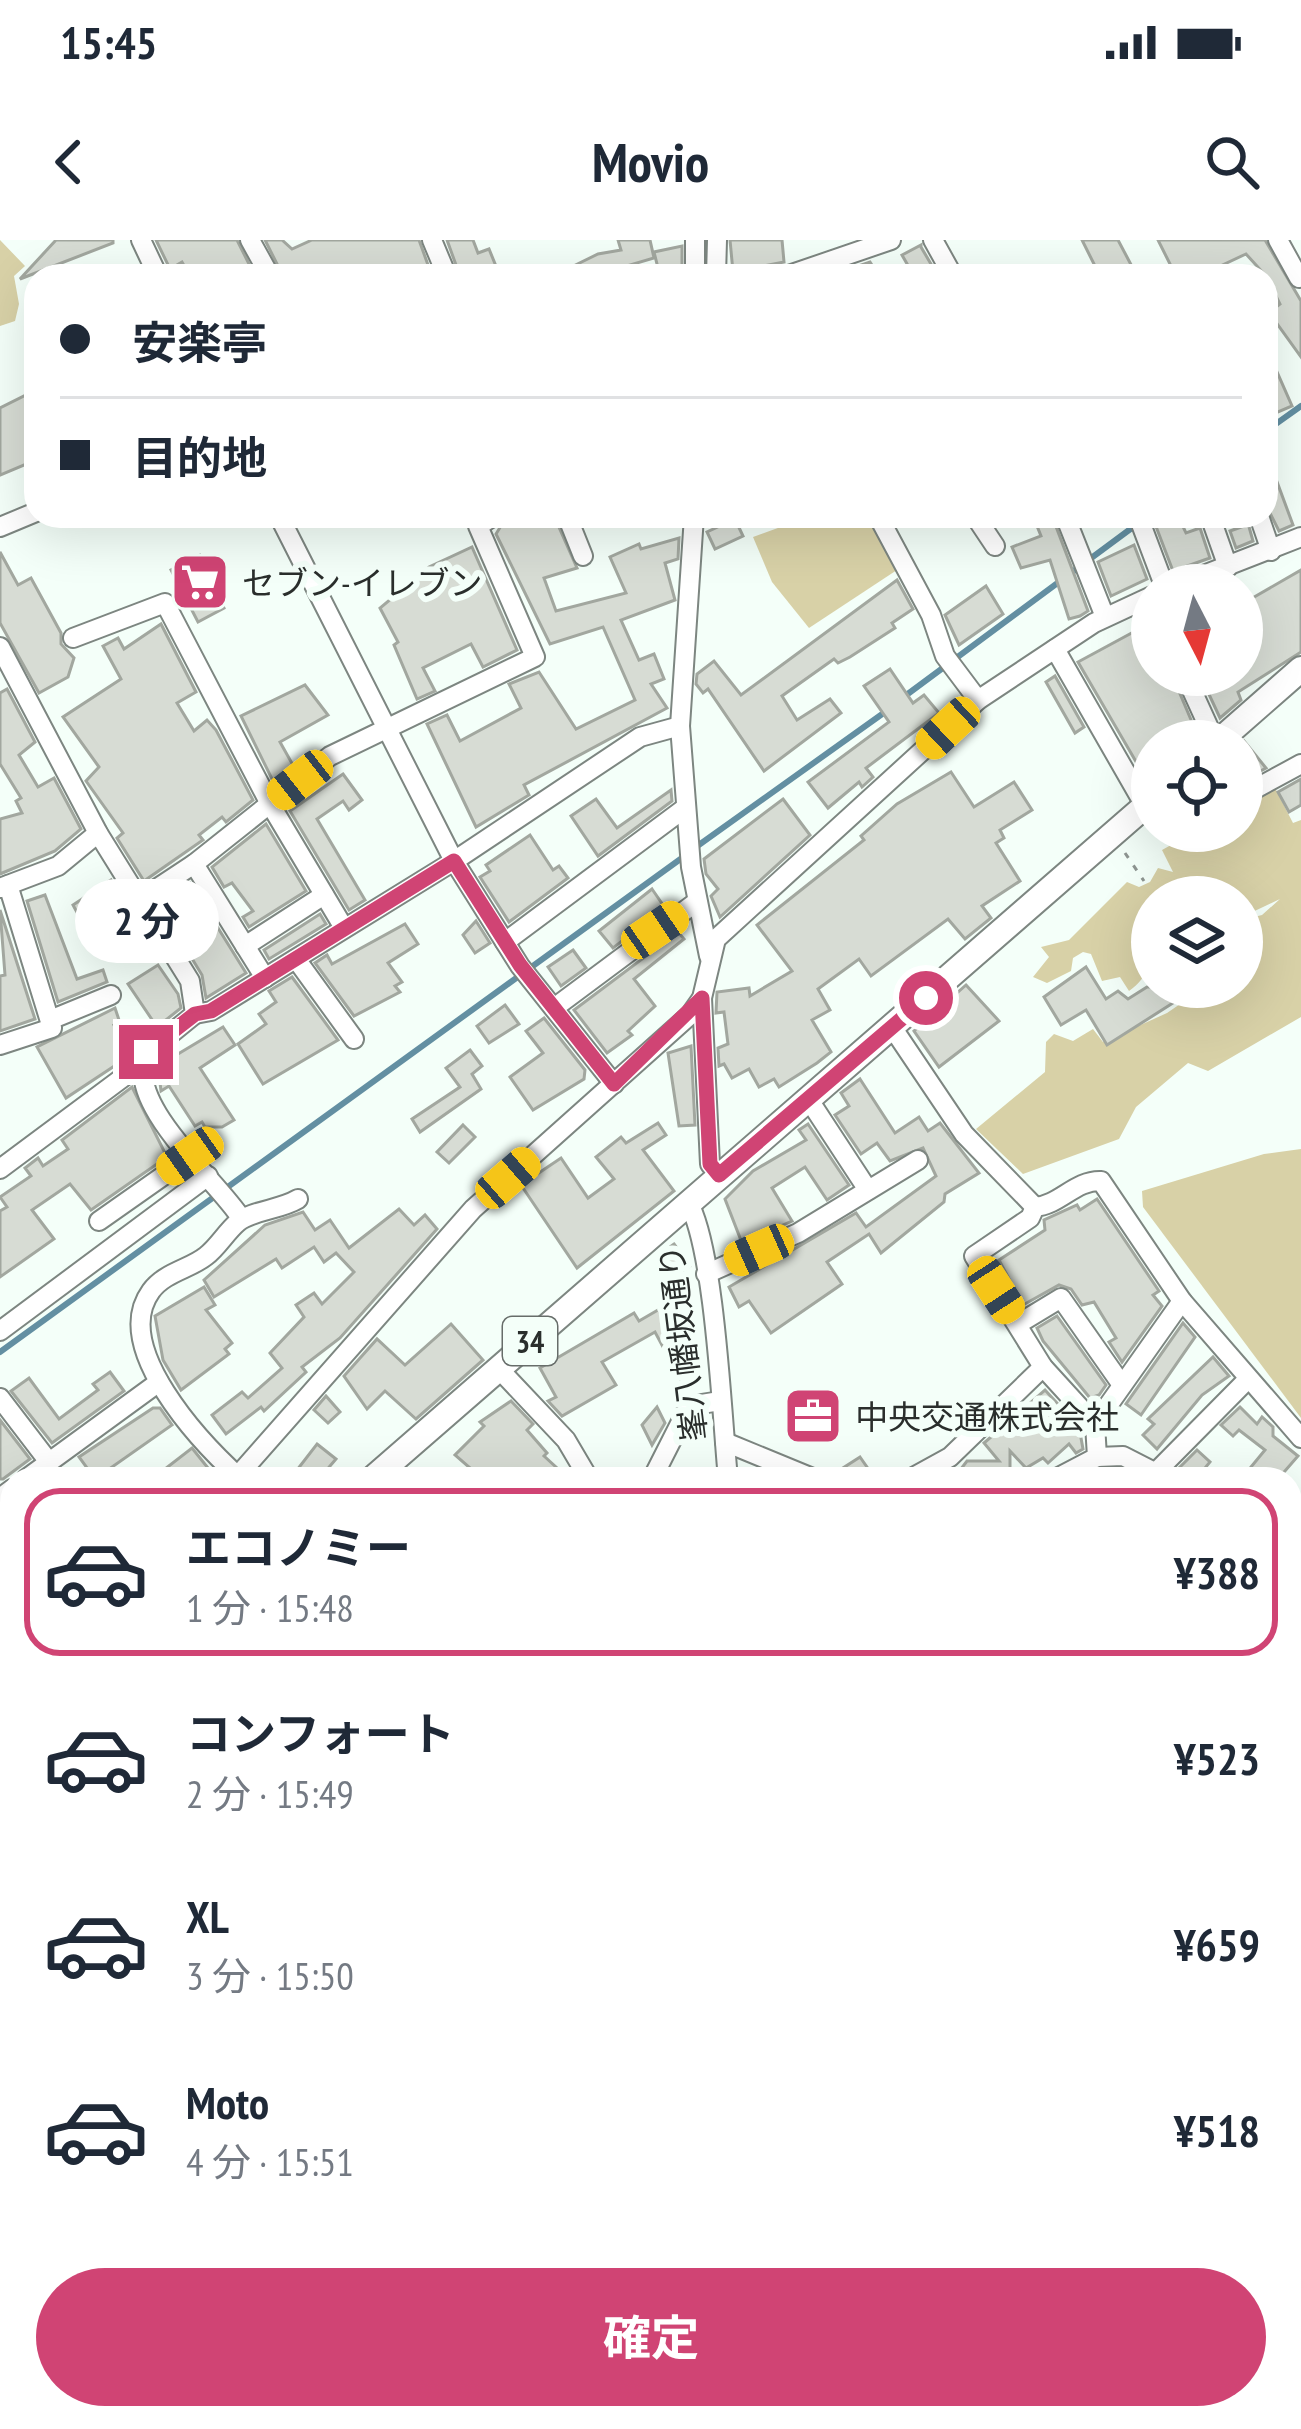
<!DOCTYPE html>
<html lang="ja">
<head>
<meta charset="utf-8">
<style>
  body { margin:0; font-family:"PT Sans Narrow","Noto Sans JP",sans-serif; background:#f6f6f7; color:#1f2937; height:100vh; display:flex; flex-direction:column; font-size:45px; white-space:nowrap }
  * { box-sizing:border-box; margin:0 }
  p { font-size:39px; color:#747a83 }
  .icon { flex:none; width:66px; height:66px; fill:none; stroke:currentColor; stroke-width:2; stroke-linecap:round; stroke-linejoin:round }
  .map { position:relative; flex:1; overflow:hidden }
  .drawer { position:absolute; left:0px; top:1227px; width:1302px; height:963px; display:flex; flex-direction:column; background:#fff; border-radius:36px 36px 0 0; box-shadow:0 12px 48px #0002 }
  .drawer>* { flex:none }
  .top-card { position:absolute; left:24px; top:24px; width:1254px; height:264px; border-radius:36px; box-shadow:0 12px 48px #0002; display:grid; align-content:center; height:264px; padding:0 36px; background:#fff }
  .needle { width:78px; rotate:174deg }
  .controls { position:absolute; left:1131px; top:324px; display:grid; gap:24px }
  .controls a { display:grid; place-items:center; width:132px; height:132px; border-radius:50%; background:#fff; box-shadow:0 12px 48px #0002; font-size:60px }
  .end { position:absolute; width:54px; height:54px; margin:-27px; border:15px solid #d04474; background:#fff; box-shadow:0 0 0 6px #fff }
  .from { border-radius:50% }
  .bubble { position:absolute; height:84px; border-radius:42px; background:#fff; box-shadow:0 12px 48px #0002; font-size:39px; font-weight:700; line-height:84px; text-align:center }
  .car { position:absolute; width:36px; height:72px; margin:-36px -18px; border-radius:15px; box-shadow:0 0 9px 3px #0007; background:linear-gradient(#f5c518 24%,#345 0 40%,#f5c518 0 76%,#345 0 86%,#f5c518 0) }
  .top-card b { display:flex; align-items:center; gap:42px; height:114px; font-size:45px }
  .top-card b+b { border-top:3px solid #e0e1e3 }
  .top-card i { width:30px; height:30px; background:#1f2937 }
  ul { padding:21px 0 0; list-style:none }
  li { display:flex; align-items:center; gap:36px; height:168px; margin:0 24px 18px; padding:0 12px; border:6px solid transparent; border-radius:36px }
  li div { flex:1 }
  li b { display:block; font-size:45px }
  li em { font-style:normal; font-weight:700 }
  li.selected { border-color:#d04474 }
  li>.icon { width:108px; height:108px; stroke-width:1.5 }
  .cta { display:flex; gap:24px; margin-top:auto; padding:24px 36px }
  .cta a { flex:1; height:138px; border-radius:72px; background:#d04474; color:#fff; font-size:48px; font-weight:700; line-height:138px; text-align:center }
  .status { display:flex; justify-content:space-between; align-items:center; height:84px; padding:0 60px; background:#fff; direction:ltr }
  .status svg { height:33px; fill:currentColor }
  header { display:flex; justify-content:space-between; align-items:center; height:156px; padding:0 36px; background:#fff; font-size:54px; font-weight:700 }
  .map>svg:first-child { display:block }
  .green { fill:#d8d1a7 }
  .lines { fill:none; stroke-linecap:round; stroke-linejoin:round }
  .stream { stroke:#638fa2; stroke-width:6 }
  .building { fill:#d7dcd4; stroke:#a2a79f; stroke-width:3 }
  .minor-casing { stroke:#7d8681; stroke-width:22 }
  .major-casing { stroke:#7d8681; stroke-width:28 }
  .path { stroke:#8e9591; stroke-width:3; stroke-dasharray:6 9; stroke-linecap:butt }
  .minor { stroke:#fff; stroke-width:18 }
  .major { stroke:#fff; stroke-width:24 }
  .route { stroke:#d04474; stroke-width:15 }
  .labels { text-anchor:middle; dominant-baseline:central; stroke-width:12; stroke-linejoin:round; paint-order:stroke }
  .shield { fill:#f4fff9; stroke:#676d6a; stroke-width:3 }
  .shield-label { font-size:30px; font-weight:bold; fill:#2a2e2c }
  .poi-label { font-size:33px; fill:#2a2e2c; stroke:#f4fff9; text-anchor:start }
  .street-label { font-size:33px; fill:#2a2e2c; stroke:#f4fff9 }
</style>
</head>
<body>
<div class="status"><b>15:45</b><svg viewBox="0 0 49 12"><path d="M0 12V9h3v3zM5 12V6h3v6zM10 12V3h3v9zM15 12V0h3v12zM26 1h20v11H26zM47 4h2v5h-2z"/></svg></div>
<header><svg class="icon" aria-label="back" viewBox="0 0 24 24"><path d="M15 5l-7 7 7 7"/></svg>Movio<svg class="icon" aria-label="search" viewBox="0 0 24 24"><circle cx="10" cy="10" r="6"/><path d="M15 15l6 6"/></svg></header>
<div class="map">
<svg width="1301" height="2189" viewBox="0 0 1301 2189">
  <rect width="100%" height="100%" fill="#f4fff9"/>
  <!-- green -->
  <g class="green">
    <path d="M0,0L25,26L14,36L19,64L15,81L0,86Z"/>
    <path d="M811,276H873L900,328L809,388L772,342L753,297Z"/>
    <path d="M1275,548L1293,583L1301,580V777L1208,831L1188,823L1136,867L1119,899L1023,934L976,889L1045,832L1046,802L1054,794L1073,801L1093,789L1103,802L1167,773L1205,747H1242V680L1262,675L1280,659L1242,677V657H1152C1152,691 1161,730 1129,751L1120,737L1102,741L1091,714L1083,712L1073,718L1071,731L1047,743L1033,737L1049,717L1041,707L1069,700L1127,642L1139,647L1150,642L1158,628L1173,632L1162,610L1196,591H1242V566Z"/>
    <path d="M1301,909V1178L1143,967L1142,951L1264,914Z"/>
    <path d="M301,2178H381L385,2189H305Z"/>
    <path d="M385,2178H749L752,2189H392Z"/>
  </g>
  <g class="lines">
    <!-- stream -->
    <g class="stream">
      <path d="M1266,191L1301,166"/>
      <path d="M905,456L1148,276"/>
      <path d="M696,607L885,472"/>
      <path d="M0,1112L686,615"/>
    </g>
  </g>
  <!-- building -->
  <g class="building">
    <path d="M56,0H113V3L20,39Z"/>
    <path d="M156,0H237L255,36H190L182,22L170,29Z"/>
    <path d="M265,0H282L292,9L312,0H419L432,36H283Z"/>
    <path d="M447,0H473L478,13L489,9L500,36H460Z"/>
    <path d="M618,0H650L654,18L623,27L624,36H553L598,14L621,10Z"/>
    <path d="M730,0H782L784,22L733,32Z"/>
    <path d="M1082,0H1118L1137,36H1100Z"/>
    <path d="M1158,0H1265L1301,61V117L1273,78L1271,71L1280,64L1266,36L1246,14L1199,36H1176Z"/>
    <path d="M921,5V7L938,36H914L902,15Z"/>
    <path d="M682,6V36H660L654,12Z"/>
    <path d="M870,22L879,36H840L852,28Z"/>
    <path d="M1266,107L1292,166L1266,177Z"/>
    <path d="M36,150V220L0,235V168Z"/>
    <path d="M1266,212L1293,285L1279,291L1266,265Z"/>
    <path d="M507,276H554L577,328L544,338L556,371L626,353L610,317L639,304L641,309L679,298L678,319L665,323L675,360L621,380L639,420L654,414L664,439L651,444L667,468L524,545L529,555L476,587L427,484L447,475L460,501L521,468L509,444L539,432L576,489L635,460L603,387L550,404L496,294Z"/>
    <path d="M1033,276H1052L1088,371L1080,376L1069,379L1050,320L1021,328L1012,307L1041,296Z"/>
    <path d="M1152,276H1178L1186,293L1200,288L1210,318L1173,331Z"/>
    <path d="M1240,276H1246L1253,301L1236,308L1230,291L1244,286Z"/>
    <path d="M735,279L743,296L715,309L707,292Z"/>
    <path d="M1134,305L1147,339L1111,356L1098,322Z"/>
    <path d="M472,307L517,410L483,427L471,404L423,428L435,451L417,459L394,405L398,402L380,368L429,327Z"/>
    <path d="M0,312L18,345L31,338L61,393V404L74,418L68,437L39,453L0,383Z"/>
    <path d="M200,315L224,368L198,382L171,330Z"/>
    <path d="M1301,330V412L1238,452L1241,460L1220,478L1200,435H1242V364Z"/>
    <path d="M897,340L913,369L892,383L895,388L850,417L838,423L834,419L782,456L797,480L830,459L841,473L764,531L708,449L703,453L696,444L697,434L714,421L741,455Z"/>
    <path d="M986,346L1003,374L959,405L945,375Z"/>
    <path d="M1152,382V435H1172L1200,501H1152L1149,544L1078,422Z"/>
    <path d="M161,384L196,452L177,463L194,491L207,480L216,490L253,560L226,582L222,577L199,595L203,600L144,641L117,598L123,593L86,541L99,527L63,477L121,439L103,406L118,398L124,409Z"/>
    <path d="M890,429L913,463L924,455L939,473L866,528L873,537L862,547L859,542L828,568L808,542L889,482L864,446Z"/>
    <path d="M1055,436L1084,487L1075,493L1046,442Z"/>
    <path d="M305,445L328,475L280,502L294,527L274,543L241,476Z"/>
    <path d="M7,449L35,502L19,515L38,547L54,538L81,589L55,611L0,634V579L22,573L16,561L21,558L0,524V453Z"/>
    <path d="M1244,501L1266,528L1242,541V503Z"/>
    <path d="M951,532L974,567L1014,542L1032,570L1000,590L1004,598L996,603L1020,641L982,666L991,678L965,699L948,679L871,736L859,719L818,749L830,770L812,780L831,812L817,823L779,847L774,839L759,847L749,829L732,838L724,824L719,826L718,808L728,804L724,772L716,773L717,752L749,748L750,756L792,731L757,685L864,600L861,596L897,564Z"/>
    <path d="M343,534L362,560L349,570L343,561L317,579L365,660L349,670L290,571Z"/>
    <path d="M1301,539V565L1289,572L1278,552Z"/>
    <path d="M671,550L672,561L598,616L571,576L596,559L617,588Z"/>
    <path d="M783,559L810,595L720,677L711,656L718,649L706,634L704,619Z"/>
    <path d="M266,584L306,651L249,687L243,677L253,671L232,643L224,647L212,627Z"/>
    <path d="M530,595L553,630L559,626L568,638L509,682L480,637L490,631L486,625Z"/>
    <path d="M111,640L135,692L106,708L93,689L87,691L73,665Z"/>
    <path d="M190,643L246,733L206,758L202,735L166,676L163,661Z"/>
    <path d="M652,649L665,668L613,708L599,691Z"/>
    <path d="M45,655L77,739L103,730L107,742L58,762L27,661Z"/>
    <path d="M0,670L35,779L0,791V736L5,735Z"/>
    <path d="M320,674L326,684L269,719L264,710Z"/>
    <path d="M476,681L490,703L475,713L463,695Z"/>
    <path d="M405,684L418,704L388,723L402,742L395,746L400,752L354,776L315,723L327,715L332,724Z"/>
    <path d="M678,692L684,699L634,739L655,766L628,791L632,795L607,813L574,770Z"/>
    <path d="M573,710L586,728L561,746L548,727Z"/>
    <path d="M158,725L178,754L181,768L157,787L128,744Z"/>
    <path d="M1086,727L1106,759L1118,751L1128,759L1147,747H1198L1107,805L1086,770L1061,785L1044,757Z"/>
    <path d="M292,737L338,800L263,844L238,804L266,784L259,774L276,762L269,751Z"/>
    <path d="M966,745L999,781L939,827L914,791Z"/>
    <path d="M505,765L519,784L489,803L477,786Z"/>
    <path d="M115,768L120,783L114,785L131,815L66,858L37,807Z"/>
    <path d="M544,778L585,830L584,839L533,870L510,837L543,813L526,791Z"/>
    <path d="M223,787L235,805L200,828L234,880L222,887H205L202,882L195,886L169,846L161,851L158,826Z"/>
    <path d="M691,806L695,885L679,886L668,813Z"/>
    <path d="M470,810L482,826L472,834L481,849L420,892L412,879L460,847L446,828Z"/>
    <path d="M860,839L895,893L919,877L928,891L940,883L979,933L945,954L944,962L881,1013L869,994L827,1022L842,1044L771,1093L749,1061L739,1067L729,1047L856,973L866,987L936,936L923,908L890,921L877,903L861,914L835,875L849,866L841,853Z"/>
    <path d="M132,847L167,917L91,970L70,944L32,970L54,999L0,1037V971L7,967L0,957L31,936L25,928L38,918L43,926L68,909L62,900Z"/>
    <path d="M658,883L666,895L643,910L674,951L577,1028L521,945L561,918L588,958L614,939L596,917L621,897L626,903Z"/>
    <path d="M808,884L849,945L827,960L805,927L772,948L792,981L742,1003L725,959L753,931L806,900L799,890Z"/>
    <path d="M463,885L475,897L449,923L437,912Z"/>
    <path d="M1097,959L1159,1051L1153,1055L1162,1066L1122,1122L1109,1102L1116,1098L1094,1062L1082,1065L1071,1049L1059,1045L1023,1065L999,1020L1045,990L1044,980L1077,965L1080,970Z"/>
    <path d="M399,969L414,985L425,975L437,989L340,1098L302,1127L306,1132L264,1171L261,1167L226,1194L212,1175L242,1152L248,1158L282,1128L270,1113L304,1077L296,1065L314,1053L322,1064L354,1032L336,1013L324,1022L314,1007L282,1028L276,1019L214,1057L204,1040L265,985L303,972L315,990L330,980L349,1008Z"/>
    <path d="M674,1004L690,1026L672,1038L657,1016Z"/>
    <path d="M204,1047L215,1065L206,1070L232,1103L225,1109L229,1114L181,1150L163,1120L155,1076Z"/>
    <path d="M670,1063L700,1113L691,1119L700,1140L686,1150L655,1092L602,1122L616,1145L562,1176L548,1161L556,1157L540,1128L634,1073L639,1081Z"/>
    <path d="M1057,1076L1106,1145L1099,1155L1090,1158L1043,1101L1037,1088Z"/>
    <path d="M1183,1083L1195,1097L1141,1175L1126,1164Z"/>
    <path d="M451,1084L483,1120L416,1179L385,1151L367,1169L344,1136L377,1099L405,1125Z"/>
    <path d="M1213,1117L1229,1136L1202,1155L1157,1209L1143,1195L1154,1184L1148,1179Z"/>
    <path d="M110,1132L124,1151L52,1203L11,1151L29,1138L59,1179L98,1150L93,1144Z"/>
    <path d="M1045,1150L1079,1187L1083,1209L1076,1213L1069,1204L1048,1223L1043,1218L1026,1228L1010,1211V1239L954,1238L967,1221H999L984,1203Z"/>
    <path d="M326,1156L340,1172L328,1183L314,1170Z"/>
    <path d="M817,1156L833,1179L808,1196L792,1173Z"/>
    <path d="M511,1161L533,1184L527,1190L547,1213L544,1216L569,1239H457L469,1227L455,1215L484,1186L480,1182Z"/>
    <path d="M657,1167L665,1183L652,1205L642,1185Z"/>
    <path d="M1240,1167L1257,1184L1262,1177L1273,1187V1196L1298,1216L1278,1239H1253L1246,1233L1265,1210L1239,1190L1233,1196L1221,1185Z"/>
    <path d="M153,1168H160L172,1185L95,1239L79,1217Z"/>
    <path d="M0,1180L30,1219L3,1239H0Z"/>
    <path d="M317,1204L336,1219L319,1239H290Z"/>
    <path d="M192,1208L208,1228L194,1239H152Z"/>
    <path d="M1197,1210L1210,1222L1196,1239H1186L1177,1230Z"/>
    <path d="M860,1217L869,1230L851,1239L843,1228Z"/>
  </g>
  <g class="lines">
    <!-- minor casing -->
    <g class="minor-casing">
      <g id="minor">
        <path d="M141,0L158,36"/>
        <path d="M250,0L270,36"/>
        <path d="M432,0L447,36"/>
        <path d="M933,0L953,36"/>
        <path d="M1278,0L1299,38"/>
        <path d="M695,36V0"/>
        <path d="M716,36L717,0"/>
        <path d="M786,36L891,0"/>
        <path d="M279,276L454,621L520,726L614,844"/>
        <path d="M567,276L583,316"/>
        <path d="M694,276L680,486L691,627L709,716"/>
        <path d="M878,276L931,375L945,416L978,460"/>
        <path d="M975,276L995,306"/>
        <path d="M1065,276L1105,377"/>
        <path d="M1138,276L1164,345"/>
        <path d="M1210,276L1228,327"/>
        <path d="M1259,276L1271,311"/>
        <path d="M0,287L36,272"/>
        <path d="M1178,345L1301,297"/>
        <path d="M73,398L165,363L270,564L344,688"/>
        <path d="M0,407L98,593L190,741L195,774L147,813C122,862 216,939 241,978"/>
        <path d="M1055,409L1145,566"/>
        <path d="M1185,435L1215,501"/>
        <path d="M1242,556L1301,524"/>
        <path d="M194,624L265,738"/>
        <path d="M0,648L58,626L98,593"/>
        <path d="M141,659L194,624L330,516L535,417L478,286L494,276"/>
        <path d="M505,702L685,568"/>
        <path d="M245,706L324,655"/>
        <path d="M296,719L354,799"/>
        <path d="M702,758L710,924L719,935"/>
        <path d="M554,768L695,663"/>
        <path d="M195,774L211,771L454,621L640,497L680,486"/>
        <path d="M50,780L111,755"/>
        <path d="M892,787L964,894L1035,967"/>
        <path d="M0,805L52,788L8,645"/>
        <path d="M809,860L868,950"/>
        <path d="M0,929L141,824"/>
        <path d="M688,962C715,1009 722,1178 728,1239"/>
        <path d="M99,981L190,917"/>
        <path d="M706,1034L798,993L918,920"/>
        <path d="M1018,1084L1061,1058L1122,1145"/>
        <path d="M0,1091L208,936"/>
        <path d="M499,1129L566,1200L589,1239"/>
        <path d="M0,1158L49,1222"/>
        <path d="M1095,1184L1043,1127L974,1016L1030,978L1035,967C1060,965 1075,940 1101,941L1182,1061L1301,1198"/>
        <path d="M725,1202L815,1239"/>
        <path d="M1097,1217L1123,1216L1168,1239"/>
        <path d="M1158,1230L1247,1140"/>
        <path d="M26,1239L159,1142"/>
        <path d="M235,1239L473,969L690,775L702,758L716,699L978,460L1094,383L1152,356"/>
        <path d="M241,1239C201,1203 110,1107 151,1051C165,1032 190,1029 206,1016C218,1007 226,992 238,982C253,970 280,970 298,959"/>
        <path d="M652,1239L689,1166L720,1161"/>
        <path d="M910,1239L950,1217L1043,1127"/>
        <path d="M1055,1239L1097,1217L1095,1184L1182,1061"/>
        <path d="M0,1258L12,1249"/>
        <path d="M1290,1358L1301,1366"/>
        <path d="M1290,1404L1301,1384"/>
        <path d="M1290,1467L1301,1471"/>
        <path d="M0,1480L12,1472"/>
        <path d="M1290,1518L1301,1516"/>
        <path d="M1290,1976L1301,1943"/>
        <path d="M0,2017L12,2004"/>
        <path d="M1290,2093L1301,2095"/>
        <path d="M825,2178L826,2189"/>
        <path d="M750,2189L753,2178"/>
        <path d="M972,2189L973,2178"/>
        <path d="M1141,2189L1142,2178"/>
        <path d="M1266,2189L1267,2178"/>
      </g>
    </g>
    <!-- major casing -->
    <g class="major-casing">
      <g id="major">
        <path d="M1219,501L1301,429"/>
        <path d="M372,1239L1152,560"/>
        <path d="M0,1563L12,1552"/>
      </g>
    </g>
    <!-- path -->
    <path class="path" d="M1125,613L1144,641"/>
    <!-- minor -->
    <use href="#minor" class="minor"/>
    <!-- major -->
    <use href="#major" class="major"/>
  </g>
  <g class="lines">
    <!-- route -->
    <path class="route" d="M146,812L195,774L211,771L454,621L520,725L614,844L702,758L710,924L719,935L926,758"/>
  </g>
  <!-- icons -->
  <defs>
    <g id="supermarket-square" transform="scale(3)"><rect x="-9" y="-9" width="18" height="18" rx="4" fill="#d04474" stroke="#f4fff9"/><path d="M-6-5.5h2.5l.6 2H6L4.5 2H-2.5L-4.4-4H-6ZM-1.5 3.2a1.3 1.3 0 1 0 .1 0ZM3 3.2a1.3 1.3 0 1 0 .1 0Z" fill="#fff"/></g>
    <g id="office-square" transform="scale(3)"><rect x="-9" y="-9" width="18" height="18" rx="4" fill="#d04474" stroke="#f4fff9"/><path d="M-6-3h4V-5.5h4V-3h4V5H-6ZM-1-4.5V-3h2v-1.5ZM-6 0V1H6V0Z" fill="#fff"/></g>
  </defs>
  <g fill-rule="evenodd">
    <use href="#supermarket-square" x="200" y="342"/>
    <use href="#office-square" x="813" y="1176"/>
  </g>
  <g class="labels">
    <!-- shield labels -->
    <rect class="shield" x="503" y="1077" width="54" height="48" rx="9"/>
    <g class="shield-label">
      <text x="530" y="1101">34</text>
    </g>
    <!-- poi labels -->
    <g class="poi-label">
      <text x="242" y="342">セブン-イレブン</text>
      <text x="855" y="1176">中央交通株式会社</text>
    </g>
    <!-- street labels -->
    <g class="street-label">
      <text transform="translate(682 1103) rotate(-97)">峯八幡坂通り</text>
    </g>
  </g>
</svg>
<div class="controls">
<a><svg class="needle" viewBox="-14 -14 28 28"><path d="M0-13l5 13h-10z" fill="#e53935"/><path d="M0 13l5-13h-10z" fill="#747a83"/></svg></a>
<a><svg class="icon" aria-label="locate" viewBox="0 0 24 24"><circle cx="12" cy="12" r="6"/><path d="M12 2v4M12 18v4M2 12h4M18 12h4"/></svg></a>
<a><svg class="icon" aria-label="layers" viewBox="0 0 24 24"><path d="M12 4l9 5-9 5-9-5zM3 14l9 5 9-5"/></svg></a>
</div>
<i class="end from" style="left:926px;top:758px"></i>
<i class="end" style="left:146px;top:812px"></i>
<div class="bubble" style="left:75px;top:639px;width:144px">2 分</div>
<i class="car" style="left:948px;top:488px;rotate:227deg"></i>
<i class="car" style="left:300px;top:540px;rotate:232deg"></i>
<i class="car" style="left:655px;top:690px;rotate:56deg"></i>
<i class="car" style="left:190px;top:916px;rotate:235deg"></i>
<i class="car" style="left:508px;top:938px;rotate:49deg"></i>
<i class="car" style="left:759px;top:1010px;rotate:246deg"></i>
<i class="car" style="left:996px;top:1050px;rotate:147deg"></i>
<div class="top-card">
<b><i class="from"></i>安楽亭</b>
<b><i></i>目的地</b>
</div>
<section class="drawer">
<ul>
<li class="selected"><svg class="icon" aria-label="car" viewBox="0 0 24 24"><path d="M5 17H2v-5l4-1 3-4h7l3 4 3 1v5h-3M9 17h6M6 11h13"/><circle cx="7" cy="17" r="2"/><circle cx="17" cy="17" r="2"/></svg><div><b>エコノミー</b><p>1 分 · 15:48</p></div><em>¥388</em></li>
<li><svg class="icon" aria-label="car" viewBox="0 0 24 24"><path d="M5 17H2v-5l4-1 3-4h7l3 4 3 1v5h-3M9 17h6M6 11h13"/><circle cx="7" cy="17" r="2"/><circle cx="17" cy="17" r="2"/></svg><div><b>コンフォート</b><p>2 分 · 15:49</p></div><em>¥523</em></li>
<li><svg class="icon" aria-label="car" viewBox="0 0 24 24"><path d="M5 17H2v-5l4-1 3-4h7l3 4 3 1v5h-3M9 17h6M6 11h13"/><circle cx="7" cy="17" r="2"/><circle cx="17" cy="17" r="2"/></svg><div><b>XL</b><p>3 分 · 15:50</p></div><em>¥659</em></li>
<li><svg class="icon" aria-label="car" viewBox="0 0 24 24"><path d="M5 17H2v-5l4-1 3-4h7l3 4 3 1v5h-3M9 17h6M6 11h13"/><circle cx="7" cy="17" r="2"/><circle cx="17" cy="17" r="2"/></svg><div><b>Moto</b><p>4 分 · 15:51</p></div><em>¥518</em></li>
</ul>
<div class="cta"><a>確定</a></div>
</section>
</div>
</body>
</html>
